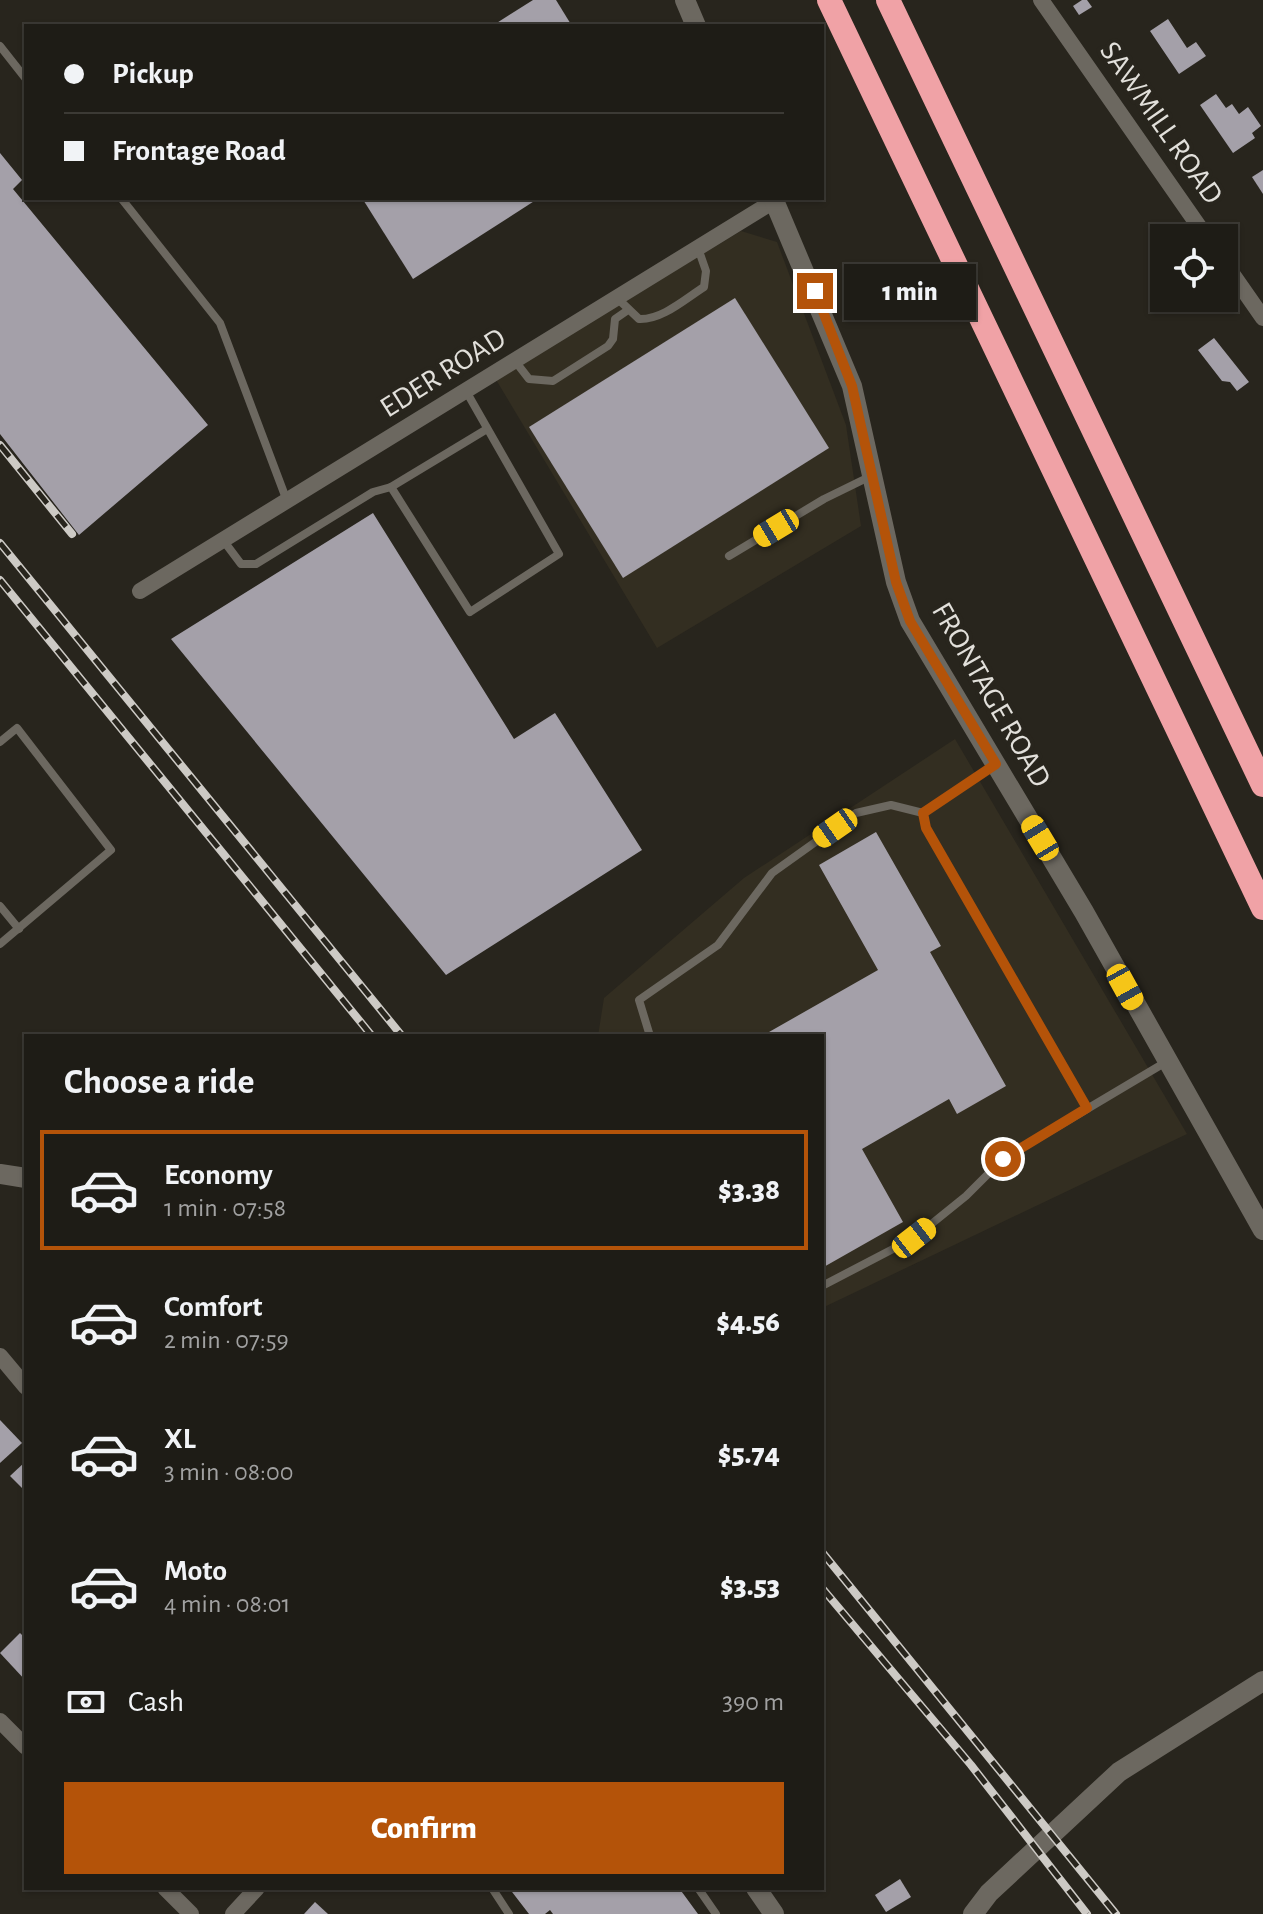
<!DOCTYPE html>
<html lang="en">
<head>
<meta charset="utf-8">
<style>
  body { margin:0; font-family:"Alegreya Sans",sans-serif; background:#2b2923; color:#f1f3f6; height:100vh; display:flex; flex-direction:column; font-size:30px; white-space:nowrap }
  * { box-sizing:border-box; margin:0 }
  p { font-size:26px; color:#a1a1a1 }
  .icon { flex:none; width:44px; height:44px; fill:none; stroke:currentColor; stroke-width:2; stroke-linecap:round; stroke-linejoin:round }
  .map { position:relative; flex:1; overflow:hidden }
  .panel { position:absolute; left:24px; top:1034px; width:800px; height:856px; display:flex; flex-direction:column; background:#1e1c16; border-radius:0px; box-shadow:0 2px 6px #0004,0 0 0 2px #3c3a35 }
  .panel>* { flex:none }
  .hud { position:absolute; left:24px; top:24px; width:800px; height:176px; border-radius:0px; box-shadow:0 2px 6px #0004,0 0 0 2px #3c3a35; display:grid; align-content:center; height:176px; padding:0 40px; background:#1e1c16 }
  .fabs { position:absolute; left:1150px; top:224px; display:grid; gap:16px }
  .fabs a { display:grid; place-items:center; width:88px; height:88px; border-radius:0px; background:#1e1c16; box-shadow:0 2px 6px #0004,0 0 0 2px #3c3a35; font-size:40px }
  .end { position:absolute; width:36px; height:36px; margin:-18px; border:10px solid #b45309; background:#fff; box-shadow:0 0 0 4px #fff }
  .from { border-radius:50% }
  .bubble { position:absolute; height:56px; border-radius:0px; background:#1e1c16; box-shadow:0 2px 6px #0004,0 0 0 2px #3c3a35; font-size:26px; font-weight:800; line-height:56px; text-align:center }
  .car { position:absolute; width:24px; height:48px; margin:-24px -12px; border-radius:10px; box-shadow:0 0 6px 2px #0007; background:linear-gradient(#f5c518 24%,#345 0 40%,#f5c518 0 76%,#345 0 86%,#f5c518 0) }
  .hud b { display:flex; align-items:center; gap:28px; height:76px; font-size:30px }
  .hud b+b { border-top:2px solid #3c3a35 }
  .hud i { width:20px; height:20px; background:#f1f3f6 }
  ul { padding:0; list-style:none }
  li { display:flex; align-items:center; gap:24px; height:120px; margin:0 16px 12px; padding:0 24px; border:4px solid transparent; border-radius:0px }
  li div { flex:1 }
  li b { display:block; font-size:30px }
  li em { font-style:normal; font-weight:800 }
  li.selected { border-color:#b45309 }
  li>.icon { width:72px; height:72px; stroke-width:1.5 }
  h2 { padding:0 40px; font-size:36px; line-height:96px }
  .pay { display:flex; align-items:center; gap:20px; height:88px; padding:0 40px; font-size:30px }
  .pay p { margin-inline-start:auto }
  .button { display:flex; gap:16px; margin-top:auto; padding:16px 40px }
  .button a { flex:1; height:92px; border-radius:0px; background:#b45309; color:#fff; font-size:32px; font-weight:800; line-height:92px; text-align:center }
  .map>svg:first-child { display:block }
  .built { fill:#332e21 }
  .building { fill:#a4a0a9 }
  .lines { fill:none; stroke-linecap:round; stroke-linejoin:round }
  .service { stroke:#6c6860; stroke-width:8 }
  .minor { stroke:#6c6860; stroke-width:16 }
  .tertiary { stroke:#6c6860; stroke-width:20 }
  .motorway { stroke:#f0a2a6; stroke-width:24 }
  .rail-casing { stroke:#cdcac5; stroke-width:8 }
  .rail { stroke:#28251d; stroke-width:5; stroke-dasharray:15; stroke-linecap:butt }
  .route { stroke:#b45309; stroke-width:10 }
  .labels { text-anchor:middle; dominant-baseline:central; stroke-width:8; stroke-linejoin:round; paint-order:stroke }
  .street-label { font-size:30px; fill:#e2e0db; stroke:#28251d }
</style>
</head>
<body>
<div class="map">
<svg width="1263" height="1914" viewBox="0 0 1263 1914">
  <rect width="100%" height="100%" fill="#28251d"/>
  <!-- built -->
  <g class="built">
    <path d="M741,231L777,242L846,425L861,526L657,648L495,378Z"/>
    <path d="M955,739L1187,1134L822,1308V1036H598L604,998L744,878Z"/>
  </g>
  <!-- building -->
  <g class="building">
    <path d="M533,0H556L572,26H492Z"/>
    <path d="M1082,0H1087L1092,7L1079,15L1073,6Z"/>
    <path d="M1168,19L1187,48L1196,42L1206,56L1179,74L1150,31Z"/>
    <path d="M1216,94L1226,108L1232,104L1239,114L1248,107L1261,126L1252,133L1255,138L1233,153L1200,105Z"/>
    <path d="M0,153L22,180L13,189L208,425L79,535L0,434Z"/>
    <path d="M1263,170V194L1252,177Z"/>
    <path d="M362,198H539L413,279Z"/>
    <path d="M735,298L829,448L623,578L529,427Z"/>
    <path d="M1214,338L1249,382L1237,391L1230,382L1222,381L1198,350Z"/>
    <path d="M373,513L514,739L555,713L642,850L446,975L171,639Z"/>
    <path d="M876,832L941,946L930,952L1006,1086L957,1114L949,1099L862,1149L903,1222L822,1268V1036H762L878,970L819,865Z"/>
    <path d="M0,1420L22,1443L0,1463Z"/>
    <path d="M26,1461V1492L10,1476Z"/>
    <path d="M20,1633L26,1639V1681L0,1653Z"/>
    <path d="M900,1879L911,1897L886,1912L875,1895Z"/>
    <path d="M509,1888H679L698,1914H553L550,1910L545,1914H529Z"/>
    <path d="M315,1902L328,1914H304Z"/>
  </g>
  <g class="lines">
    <!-- service -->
    <g class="service">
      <path d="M0,46L26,79"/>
      <path d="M121,198L220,323L287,501"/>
      <path d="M617,298L639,319C662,320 685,299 704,287L706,271L698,248"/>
      <path d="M515,361L529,379L553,381L608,346L613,339L615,319L628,310"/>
      <path d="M391,487L487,429"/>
      <path d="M223,540L241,564H256L373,492L391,487L470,612L559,554L466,391"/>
      <path d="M729,556L824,499L871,476"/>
      <path d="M0,742L17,728L111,850L0,944"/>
      <path d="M996,764L923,813L926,828L1087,1108"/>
      <path d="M0,906L19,929"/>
      <path d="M650,1036L639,1000L718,945L772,873L856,813L891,805L923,813"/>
      <path d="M822,1286L914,1238L966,1196L1003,1159L1166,1062"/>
      <path d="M492,1888L509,1914"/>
      <path d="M698,1888L716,1914"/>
    </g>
    <!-- minor -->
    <g class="minor">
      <path d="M1041,0L1207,238"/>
      <path d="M1224,262L1263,318"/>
      <path d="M140,591L774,201"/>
      <path d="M0,1356L26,1387"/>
      <path d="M0,1721L26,1747"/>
      <path d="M165,1888L191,1914"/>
      <path d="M233,1914L257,1888"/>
    </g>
    <!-- tertiary -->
    <g class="tertiary">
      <path d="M685,0L696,26"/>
      <path d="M773,198L852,386L896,582L910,621L1084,912L1263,1230"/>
      <path d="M0,1174L26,1178"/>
      <path d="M756,1888L774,1914"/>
      <path d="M973,1914L989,1893L1119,1772L1263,1681"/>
    </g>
    <!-- motorway -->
    <g class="motorway">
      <path d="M829,0L1263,908"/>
      <path d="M888,0L1263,785"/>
    </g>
    <!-- rail casing -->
    <g class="rail-casing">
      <g id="rail">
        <path d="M0,445L72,534"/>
        <path d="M0,543L402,1036"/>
        <path d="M0,580L372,1036"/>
        <path d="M822,1552L1116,1914"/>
        <path d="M822,1588L971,1765L1087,1914"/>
      </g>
    </g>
    <!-- rail -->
    <use href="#rail" class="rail"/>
  </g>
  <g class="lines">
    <!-- route -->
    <path class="route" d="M815,291L852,386L896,582L910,621L996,764L923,813L926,828L1087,1108L1003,1159"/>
  </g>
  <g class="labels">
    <!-- street labels -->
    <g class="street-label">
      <text transform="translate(1161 123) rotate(55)">SAWMILL ROAD</text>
      <text transform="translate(443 373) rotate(-32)">EDER ROAD</text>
      <text transform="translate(991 695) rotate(60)">FRONTAGE ROAD</text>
    </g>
  </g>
</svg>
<div class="fabs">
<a><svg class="icon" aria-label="locate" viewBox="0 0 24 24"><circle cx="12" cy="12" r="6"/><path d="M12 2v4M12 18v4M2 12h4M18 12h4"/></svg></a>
</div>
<i class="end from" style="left:1003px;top:1159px"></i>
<i class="end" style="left:815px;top:291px"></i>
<div class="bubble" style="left:844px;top:264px;width:132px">1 min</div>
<i class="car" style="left:776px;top:528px;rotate:239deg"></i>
<i class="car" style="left:835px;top:828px;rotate:235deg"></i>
<i class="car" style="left:1040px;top:838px;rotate:329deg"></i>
<i class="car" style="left:1125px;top:987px;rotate:151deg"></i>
<i class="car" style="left:914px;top:1238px;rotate:52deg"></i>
<div class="hud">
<b><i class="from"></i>Pickup</b>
<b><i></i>Frontage Road</b>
</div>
<section class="panel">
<h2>Choose a ride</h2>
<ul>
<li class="selected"><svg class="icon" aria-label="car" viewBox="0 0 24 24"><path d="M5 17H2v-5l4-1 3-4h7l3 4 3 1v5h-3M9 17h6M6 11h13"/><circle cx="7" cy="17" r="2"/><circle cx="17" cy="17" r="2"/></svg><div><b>Economy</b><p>1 min · 07:58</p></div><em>$3.38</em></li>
<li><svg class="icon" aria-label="car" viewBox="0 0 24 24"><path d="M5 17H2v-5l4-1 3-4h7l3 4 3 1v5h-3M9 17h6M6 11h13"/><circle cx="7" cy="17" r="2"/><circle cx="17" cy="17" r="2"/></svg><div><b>Comfort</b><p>2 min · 07:59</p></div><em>$4.56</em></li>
<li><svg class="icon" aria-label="car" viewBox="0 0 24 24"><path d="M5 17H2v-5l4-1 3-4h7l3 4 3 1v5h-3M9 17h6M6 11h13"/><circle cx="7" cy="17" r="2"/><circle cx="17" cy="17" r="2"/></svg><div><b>XL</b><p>3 min · 08:00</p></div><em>$5.74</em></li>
<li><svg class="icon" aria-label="car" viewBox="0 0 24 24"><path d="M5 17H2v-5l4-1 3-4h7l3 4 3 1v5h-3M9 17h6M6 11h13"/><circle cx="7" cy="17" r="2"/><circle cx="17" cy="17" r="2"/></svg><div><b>Moto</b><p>4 min · 08:01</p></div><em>$3.53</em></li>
</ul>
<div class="pay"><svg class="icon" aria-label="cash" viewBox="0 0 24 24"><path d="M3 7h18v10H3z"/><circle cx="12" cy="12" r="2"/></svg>Cash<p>390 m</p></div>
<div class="button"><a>Confirm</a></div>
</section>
</div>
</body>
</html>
